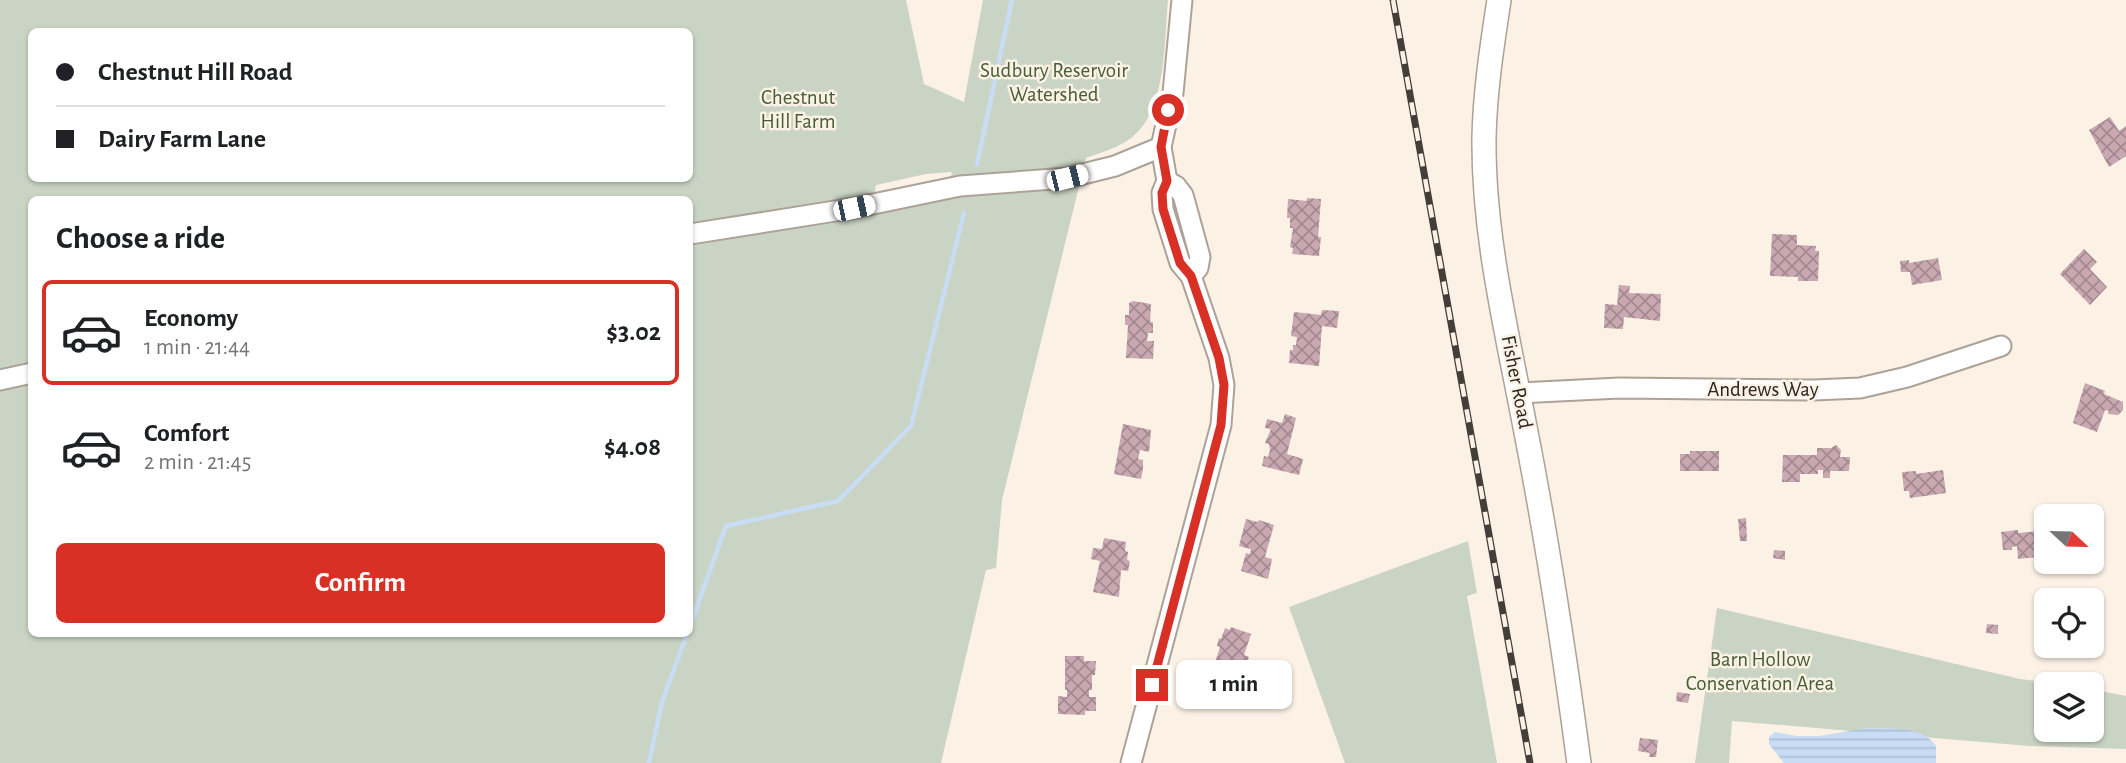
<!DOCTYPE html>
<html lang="en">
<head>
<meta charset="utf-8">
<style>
  body { margin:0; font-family:"Alegreya Sans",sans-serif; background:#f6f6f6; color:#202124; height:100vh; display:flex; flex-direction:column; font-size:26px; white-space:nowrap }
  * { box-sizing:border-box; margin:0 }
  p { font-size:23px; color:#757577 }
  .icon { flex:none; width:38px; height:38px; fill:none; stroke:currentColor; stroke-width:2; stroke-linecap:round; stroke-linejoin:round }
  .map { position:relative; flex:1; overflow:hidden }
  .side { position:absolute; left:28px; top:196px; width:665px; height:441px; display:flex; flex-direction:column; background:#fff; border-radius:10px; box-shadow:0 2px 5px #0004 }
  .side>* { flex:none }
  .top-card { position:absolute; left:28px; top:28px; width:665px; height:154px; border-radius:10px; box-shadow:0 2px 5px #0004; display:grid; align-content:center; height:154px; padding:0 28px; background:#fff }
  .needle { width:46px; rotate:112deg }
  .fabs { position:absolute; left:2034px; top:504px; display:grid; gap:14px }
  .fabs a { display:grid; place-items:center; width:70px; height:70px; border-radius:10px; background:#fff; box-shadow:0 2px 5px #0004; font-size:35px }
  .end { position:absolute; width:32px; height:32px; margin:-16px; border:9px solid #d93025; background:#fff; box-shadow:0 0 0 4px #fff }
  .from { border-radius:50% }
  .bubble { position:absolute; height:49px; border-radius:10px; background:#fff; box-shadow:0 2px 5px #0004; font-size:23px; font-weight:600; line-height:49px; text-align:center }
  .car { position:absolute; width:21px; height:42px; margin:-21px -10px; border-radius:9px; box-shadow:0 0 5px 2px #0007; background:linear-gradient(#fff 24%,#345 0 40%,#fff 0 76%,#345 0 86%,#fff 0) }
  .top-card b { display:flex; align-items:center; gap:24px; height:66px; font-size:26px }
  .top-card b+b { border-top:2px solid #e0e0e0 }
  .top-card i { width:18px; height:18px; background:#202124 }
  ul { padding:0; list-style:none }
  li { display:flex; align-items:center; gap:21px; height:105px; margin:0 14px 10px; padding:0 14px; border:4px solid transparent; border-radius:10px }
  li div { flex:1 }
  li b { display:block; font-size:26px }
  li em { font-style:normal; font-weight:600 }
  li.active { border-color:#d93025 }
  li>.icon { width:63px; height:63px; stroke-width:1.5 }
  h2 { padding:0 28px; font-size:32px; line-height:84px }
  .action { display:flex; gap:14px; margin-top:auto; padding:14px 28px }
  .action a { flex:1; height:80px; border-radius:10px; background:#d93025; color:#fff; font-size:28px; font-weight:600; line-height:80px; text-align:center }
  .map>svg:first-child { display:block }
  .green { fill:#cad4c4; fill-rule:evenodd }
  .water { fill:url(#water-rules) }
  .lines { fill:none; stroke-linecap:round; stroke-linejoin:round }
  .stream { stroke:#c8ddf5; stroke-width:4.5 }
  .building { fill:url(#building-cross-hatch) }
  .minor-casing { stroke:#aca297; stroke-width:23 }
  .tertiary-casing { stroke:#aca297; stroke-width:26 }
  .minor { stroke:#fff; stroke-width:19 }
  .tertiary { stroke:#fff; stroke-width:23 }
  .rail-casing { stroke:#433e39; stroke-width:7 }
  .rail { stroke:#fbf1e5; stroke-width:4.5; stroke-dasharray:13; stroke-linecap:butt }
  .route { stroke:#d93025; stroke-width:9 }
  .labels { text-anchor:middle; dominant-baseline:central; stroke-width:5; stroke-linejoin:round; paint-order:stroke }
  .park-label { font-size:21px; fill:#455e35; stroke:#fbf1e5 }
  .street-label { font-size:21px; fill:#292521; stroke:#fbf1e5 }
</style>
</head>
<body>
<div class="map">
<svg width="2126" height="763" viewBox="0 0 2126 763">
  <defs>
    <pattern id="water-rules" width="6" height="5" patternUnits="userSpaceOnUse" patternTransform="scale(1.75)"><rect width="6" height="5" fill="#c8ddf5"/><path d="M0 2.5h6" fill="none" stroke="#acbed2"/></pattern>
    <pattern id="building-cross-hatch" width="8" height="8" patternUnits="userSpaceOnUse" patternTransform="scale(1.75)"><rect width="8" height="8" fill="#c9a8b1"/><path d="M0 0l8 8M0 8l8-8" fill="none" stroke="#a38990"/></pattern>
  </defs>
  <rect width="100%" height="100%" fill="#fbf1e5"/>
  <!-- green -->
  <g class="green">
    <path d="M0,0H906L924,84L964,102L983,0H1168C1164,41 1167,112 1131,138C1118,148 1102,152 1086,158L1002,500L996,568L986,570L941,763H0ZM32,32H690V178H32ZM952,172L945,200L871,216L876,185L926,174ZM32,200H690V634H32Z"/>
    <path d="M1468,541L1477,593L1467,596L1497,763H1345L1289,607Z"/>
    <path d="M1717,608L2020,679L2059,684H2046V730H2091V689L2126,696V749L2029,746L1732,721L1729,763H1695Z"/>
  </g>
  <!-- water -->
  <path class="water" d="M1867,728C1889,729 1922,725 1936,746V763H1784L1769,744V737L1775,732L1797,736H1819Z"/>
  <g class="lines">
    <!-- stream -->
    <g class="stream">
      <path d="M977,164L1012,0"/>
      <path d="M690,626L726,526L838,501L911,426L964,213"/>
      <path d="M649,763L662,702L687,634"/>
    </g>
  </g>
  <!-- building -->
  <g class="building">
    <path d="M2110,117L2119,131L2126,126V156L2109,167L2089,130Z"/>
    <path d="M1307,198L1321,199L1318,237H1321L1319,256L1292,254L1293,248L1290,247L1293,228H1290V218H1287L1288,199L1307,201Z"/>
    <path d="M1772,234L1797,235V245L1816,246L1815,251H1819L1818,281H1798V277L1770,276Z"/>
    <path d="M2084,249L2097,262L2090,269L2107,287L2090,305L2060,274Z"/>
    <path d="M1938,258L1942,280L1912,285L1910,272H1901L1900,261L1909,260V263Z"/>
    <path d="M1619,285L1630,286L1629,293L1661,294L1660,321L1624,317L1623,329L1604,328L1605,304L1617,305Z"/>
    <path d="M1133,301L1151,304L1150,322H1153V333H1148L1147,341H1154L1153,359L1126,358L1128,325H1125V315H1129V303Z"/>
    <path d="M1322,310L1339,311L1337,328L1322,326L1319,366L1289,363L1290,350H1293V345H1296L1297,337L1291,336L1294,312L1321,315Z"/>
    <path d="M2085,383L2105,391L2104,394L2123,402V410L2118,415L2108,414L2109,411L2105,410L2097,432L2073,423Z"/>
    <path d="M1285,414L1296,418L1287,454L1303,459L1299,475L1262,466L1264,456L1268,457L1270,450L1269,444L1265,443L1271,429L1265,428L1267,419L1282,423Z"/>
    <path d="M1123,424L1151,430L1149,452L1140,450L1138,459L1143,460V468L1141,479L1114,474Z"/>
    <path d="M1836,445L1841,450L1840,457H1850L1849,471H1830V478H1823V470H1818V474H1800V482H1782L1783,455H1817V448H1831Z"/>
    <path d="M1690,451H1719V471H1680V454H1690Z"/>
    <path d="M1943,470L1946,493L1910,498L1909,491H1904L1902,472L1916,471V474Z"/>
    <path d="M1746,518L1747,541H1740L1738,519Z"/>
    <path d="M1246,519L1258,522L1259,520L1274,525L1265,557L1272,559L1268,579L1241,571L1246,553L1250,554L1251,549L1239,546Z"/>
    <path d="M2018,530V533L2038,531V534L2046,533V555L2040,556L2039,550L2035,551L2036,557L2018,559L2017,546L2012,547V550H2003L2001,532Z"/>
    <path d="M1104,538L1126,542L1125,551L1128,552L1127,560L1130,561L1128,571L1121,570L1119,597L1093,592L1100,561L1091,559L1093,548L1102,549Z"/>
    <path d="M1774,550L1785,551V560L1773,558Z"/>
    <path d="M1987,624L1998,625V634L1986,633Z"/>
    <path d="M1231,627L1251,634L1244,655L1249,657L1244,671L1239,669L1233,689L1207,681L1212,662L1215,663L1220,647L1217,646L1219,638L1221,639L1225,628L1230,630Z"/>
    <path d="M1065,656H1084V661H1096L1095,675H1092V690H1089V697H1096V711H1085V715L1058,714V696L1067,697V690H1065Z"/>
    <path d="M1677,692L1690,694L1688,703L1676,701Z"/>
    <path d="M1640,738L1658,740L1656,757H1649L1650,753L1638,751Z"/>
  </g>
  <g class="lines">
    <!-- minor casing -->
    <g class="minor-casing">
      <g id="minor">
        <path d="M1167,181L1176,186L1183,195L1200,257L1198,268L1191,276L1180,263L1163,209L1162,193L1167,181L1161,147L1173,93L1182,0"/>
        <path d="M690,234L854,208L960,186L1067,178L1115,166L1161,147"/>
        <path d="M0,380L32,373"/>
        <path d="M1519,393L1619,388L1814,390L1860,388L1907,377L2001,346"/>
        <path d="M1131,763L1221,425L1224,385L1219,358L1191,276"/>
      </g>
    </g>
    <!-- tertiary casing -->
    <g class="tertiary-casing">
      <path id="tertiary" d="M1499,0C1492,46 1485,91 1484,138C1483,235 1507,332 1525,427C1547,539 1564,650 1579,763"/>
    </g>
    <!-- minor -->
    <use href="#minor" class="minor"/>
    <!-- tertiary -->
    <use href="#tertiary" class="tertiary"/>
    <!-- rail casing -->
    <g class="rail-casing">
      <path id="rail" d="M1393,0L1530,763"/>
    </g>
    <!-- rail -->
    <use href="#rail" class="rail"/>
  </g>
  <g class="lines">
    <!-- route -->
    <path class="route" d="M1152,685L1221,425L1224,385L1219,358L1191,276L1180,263L1163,209L1162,193L1167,181L1161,147L1168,110"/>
  </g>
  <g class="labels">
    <!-- park labels -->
    <g class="park-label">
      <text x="1054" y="70">Sudbury Reservoir<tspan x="1054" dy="24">Watershed</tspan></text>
      <text x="798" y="97">Chestnut<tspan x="798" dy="24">Hill Farm</tspan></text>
      <text x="1760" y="659">Barn Hollow<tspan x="1760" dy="24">Conservation Area</tspan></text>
    </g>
    <!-- street labels -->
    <g class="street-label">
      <text transform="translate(1517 382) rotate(79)">Fisher Road</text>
      <text x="1763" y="389">Andrews Way</text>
    </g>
  </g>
</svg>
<div class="fabs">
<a><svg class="needle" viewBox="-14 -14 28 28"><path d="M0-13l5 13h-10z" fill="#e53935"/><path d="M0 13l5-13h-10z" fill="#757577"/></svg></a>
<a><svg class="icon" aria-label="locate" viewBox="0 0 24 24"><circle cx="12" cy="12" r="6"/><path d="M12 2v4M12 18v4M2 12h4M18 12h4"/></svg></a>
<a><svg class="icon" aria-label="layers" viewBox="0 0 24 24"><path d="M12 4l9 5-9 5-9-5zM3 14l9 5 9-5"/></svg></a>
</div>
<i class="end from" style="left:1168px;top:110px"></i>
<i class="end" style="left:1152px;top:685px"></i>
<div class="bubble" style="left:1176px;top:660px;width:116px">1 min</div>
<i class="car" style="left:1067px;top:178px;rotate:76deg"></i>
<i class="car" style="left:854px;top:208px;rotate:78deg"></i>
<div class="top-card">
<b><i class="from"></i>Chestnut Hill Road</b>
<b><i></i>Dairy Farm Lane</b>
</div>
<section class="side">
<h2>Choose a ride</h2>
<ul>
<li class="active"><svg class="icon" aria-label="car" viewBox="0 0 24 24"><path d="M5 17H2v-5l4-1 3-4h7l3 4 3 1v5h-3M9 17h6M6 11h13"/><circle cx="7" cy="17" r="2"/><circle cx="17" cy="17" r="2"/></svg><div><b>Economy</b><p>1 min · 21:44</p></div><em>$3.02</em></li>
<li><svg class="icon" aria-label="car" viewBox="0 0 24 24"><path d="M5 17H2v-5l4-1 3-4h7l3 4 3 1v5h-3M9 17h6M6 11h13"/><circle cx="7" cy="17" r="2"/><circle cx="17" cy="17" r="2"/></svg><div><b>Comfort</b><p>2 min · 21:45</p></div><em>$4.08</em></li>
</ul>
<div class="action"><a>Confirm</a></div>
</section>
</div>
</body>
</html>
